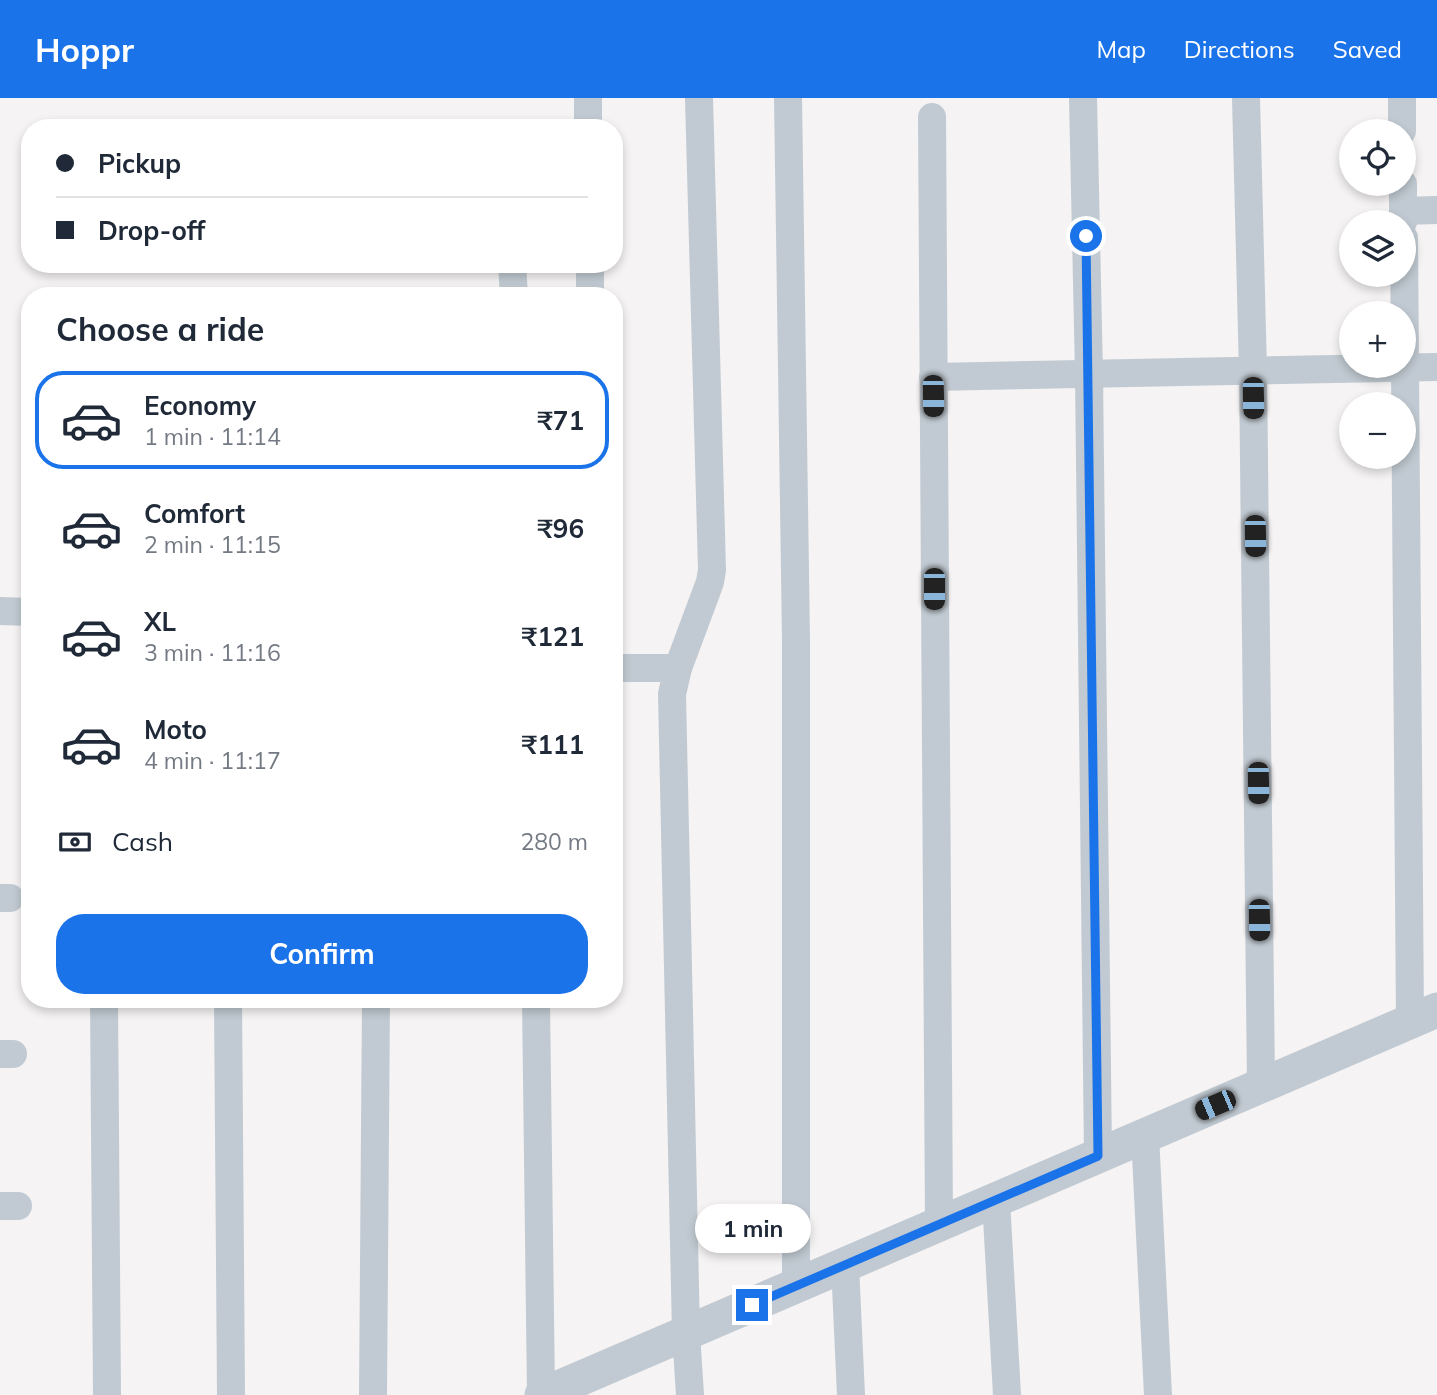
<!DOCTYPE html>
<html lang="en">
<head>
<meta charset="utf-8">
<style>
  body { margin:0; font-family:Mulish,sans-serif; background:#f6f6f7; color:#1f2937; height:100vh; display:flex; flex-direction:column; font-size:26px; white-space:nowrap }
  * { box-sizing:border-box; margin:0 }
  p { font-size:23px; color:#747a83 }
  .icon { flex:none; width:38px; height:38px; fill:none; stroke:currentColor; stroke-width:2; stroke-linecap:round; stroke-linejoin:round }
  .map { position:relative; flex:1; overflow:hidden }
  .side { position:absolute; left:21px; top:189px; width:602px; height:721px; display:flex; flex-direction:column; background:#fff; border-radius:28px; box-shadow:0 4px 10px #0003 }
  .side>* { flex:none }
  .banner { position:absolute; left:21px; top:21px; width:602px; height:154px; border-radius:28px; box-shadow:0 4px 10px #0003; display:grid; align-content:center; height:154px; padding:0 35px; background:#fff }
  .fabs { position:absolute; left:1339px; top:21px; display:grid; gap:14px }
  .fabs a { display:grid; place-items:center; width:77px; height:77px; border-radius:50%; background:#fff; box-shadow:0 4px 10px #0003; font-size:35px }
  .end { position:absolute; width:32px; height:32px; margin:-16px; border:9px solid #1a73e8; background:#fff; box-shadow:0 0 0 4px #fff }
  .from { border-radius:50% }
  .bubble { position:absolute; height:49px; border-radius:24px; background:#fff; box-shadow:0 4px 10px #0003; font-size:23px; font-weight:700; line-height:49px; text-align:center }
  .car { position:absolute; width:21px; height:42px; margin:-21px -10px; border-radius:9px; box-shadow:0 0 5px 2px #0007; background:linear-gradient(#222 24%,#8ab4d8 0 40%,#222 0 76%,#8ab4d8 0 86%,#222 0) }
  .banner b { display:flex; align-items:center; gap:24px; height:66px; font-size:26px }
  .banner b+b { border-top:2px solid #e0e1e3 }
  .banner i { width:18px; height:18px; background:#1f2937 }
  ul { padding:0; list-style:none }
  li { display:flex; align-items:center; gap:21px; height:98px; margin:0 14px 10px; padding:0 21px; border:4px solid transparent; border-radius:28px }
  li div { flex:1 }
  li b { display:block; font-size:26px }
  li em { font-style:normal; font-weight:700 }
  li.active { border-color:#1a73e8 }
  li>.icon { width:63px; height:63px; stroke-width:1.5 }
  h2 { padding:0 35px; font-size:32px; line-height:84px }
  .pay { display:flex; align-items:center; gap:18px; height:77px; padding:0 35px; font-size:26px }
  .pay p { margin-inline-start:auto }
  .button { display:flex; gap:14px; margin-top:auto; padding:14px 35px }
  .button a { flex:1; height:80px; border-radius:28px; background:#1a73e8; color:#fff; font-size:28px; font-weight:700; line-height:80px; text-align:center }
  header { display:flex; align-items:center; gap:42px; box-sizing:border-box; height:98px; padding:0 35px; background:#1a73e8; color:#fff }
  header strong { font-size:33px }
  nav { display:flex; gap:38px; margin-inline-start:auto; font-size:24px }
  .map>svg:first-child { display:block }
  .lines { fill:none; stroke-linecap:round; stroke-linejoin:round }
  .minor { stroke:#c1cad2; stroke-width:28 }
  .tertiary { stroke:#c1cad2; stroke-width:35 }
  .route { stroke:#1a73e8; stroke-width:9 }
</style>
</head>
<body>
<header>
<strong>Hoppr</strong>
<nav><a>Map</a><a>Directions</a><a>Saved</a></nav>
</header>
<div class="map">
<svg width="1437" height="1297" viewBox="0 0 1437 1297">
  <rect width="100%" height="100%" fill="#f5f3f3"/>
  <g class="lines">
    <!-- minor -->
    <g class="minor">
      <path d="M588,0V30"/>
      <path d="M788,0L796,542V1188"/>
      <path d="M1083,0L1089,276L1098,1058"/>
      <path d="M1246,0L1253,273L1261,987"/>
      <path d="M1402,0V33"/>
      <path d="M932,19L939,1126"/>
      <path d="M1403,86V124"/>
      <path d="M1403,113L1437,112"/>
      <path d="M1404,140L1410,923"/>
      <path d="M512,166L514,198"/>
      <path d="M590,166V198"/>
      <path d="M933,279L1437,269"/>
      <path d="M0,513L30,514"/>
      <path d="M614,570H678"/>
      <path d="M0,800H10"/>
      <path d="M104,901L107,1297"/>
      <path d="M228,901L231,1297"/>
      <path d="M536,901L541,1297"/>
      <path d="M0,956H13"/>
      <path d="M1145,1037L1158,1297"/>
      <path d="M996,1102L1007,1297"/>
      <path d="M0,1108H18"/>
      <path d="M845,1167L851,1297"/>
      <path d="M373,1297L376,901"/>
      <path d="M690,1297L686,1235L672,596L678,570L710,484L712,472L699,0"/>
    </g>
    <!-- tertiary -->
    <path class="tertiary" d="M542,1297L1437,912"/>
  </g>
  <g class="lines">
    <!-- route -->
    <path class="route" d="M752,1207L1098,1058L1086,138"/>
  </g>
</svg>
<div class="fabs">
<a><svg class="icon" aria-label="locate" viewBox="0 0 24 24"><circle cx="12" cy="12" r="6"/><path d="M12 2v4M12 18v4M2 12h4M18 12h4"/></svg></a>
<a><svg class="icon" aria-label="layers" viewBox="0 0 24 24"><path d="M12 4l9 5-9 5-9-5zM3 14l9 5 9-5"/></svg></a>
<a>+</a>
<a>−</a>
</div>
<i class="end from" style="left:1086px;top:138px"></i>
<i class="end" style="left:752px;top:1207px"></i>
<div class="bubble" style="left:695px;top:1106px;width:116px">1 min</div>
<i class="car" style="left:933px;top:298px;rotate:179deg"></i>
<i class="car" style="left:1253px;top:300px;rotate:179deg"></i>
<i class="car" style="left:1255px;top:438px;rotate:179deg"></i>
<i class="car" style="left:934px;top:491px;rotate:180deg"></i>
<i class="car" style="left:1258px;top:685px;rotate:179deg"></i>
<i class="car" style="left:1259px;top:822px;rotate:179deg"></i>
<i class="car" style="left:1215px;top:1007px;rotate:247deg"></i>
<div class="banner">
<b><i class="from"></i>Pickup</b>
<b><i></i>Drop-off</b>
</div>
<section class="side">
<h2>Choose a ride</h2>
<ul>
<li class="active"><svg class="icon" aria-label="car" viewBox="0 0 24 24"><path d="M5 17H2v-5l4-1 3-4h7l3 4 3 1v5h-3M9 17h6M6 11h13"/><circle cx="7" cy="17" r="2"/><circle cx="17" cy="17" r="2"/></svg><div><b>Economy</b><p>1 min · 11:14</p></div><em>₹71</em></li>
<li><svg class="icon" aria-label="car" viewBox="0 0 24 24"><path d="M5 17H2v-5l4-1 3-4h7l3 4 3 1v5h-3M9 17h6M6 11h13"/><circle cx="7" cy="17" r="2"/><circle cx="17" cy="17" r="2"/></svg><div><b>Comfort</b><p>2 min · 11:15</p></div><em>₹96</em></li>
<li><svg class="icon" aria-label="car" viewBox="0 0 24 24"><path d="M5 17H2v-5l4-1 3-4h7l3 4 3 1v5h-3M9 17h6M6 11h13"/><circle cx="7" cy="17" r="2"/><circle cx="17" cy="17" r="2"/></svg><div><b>XL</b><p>3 min · 11:16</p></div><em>₹121</em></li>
<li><svg class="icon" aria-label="car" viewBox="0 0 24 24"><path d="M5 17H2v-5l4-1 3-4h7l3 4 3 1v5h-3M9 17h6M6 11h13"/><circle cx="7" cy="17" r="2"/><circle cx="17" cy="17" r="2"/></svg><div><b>Moto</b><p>4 min · 11:17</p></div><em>₹111</em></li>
</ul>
<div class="pay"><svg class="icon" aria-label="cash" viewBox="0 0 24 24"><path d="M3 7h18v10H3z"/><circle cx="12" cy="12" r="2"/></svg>Cash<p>280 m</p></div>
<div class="button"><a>Confirm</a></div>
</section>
</div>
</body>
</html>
